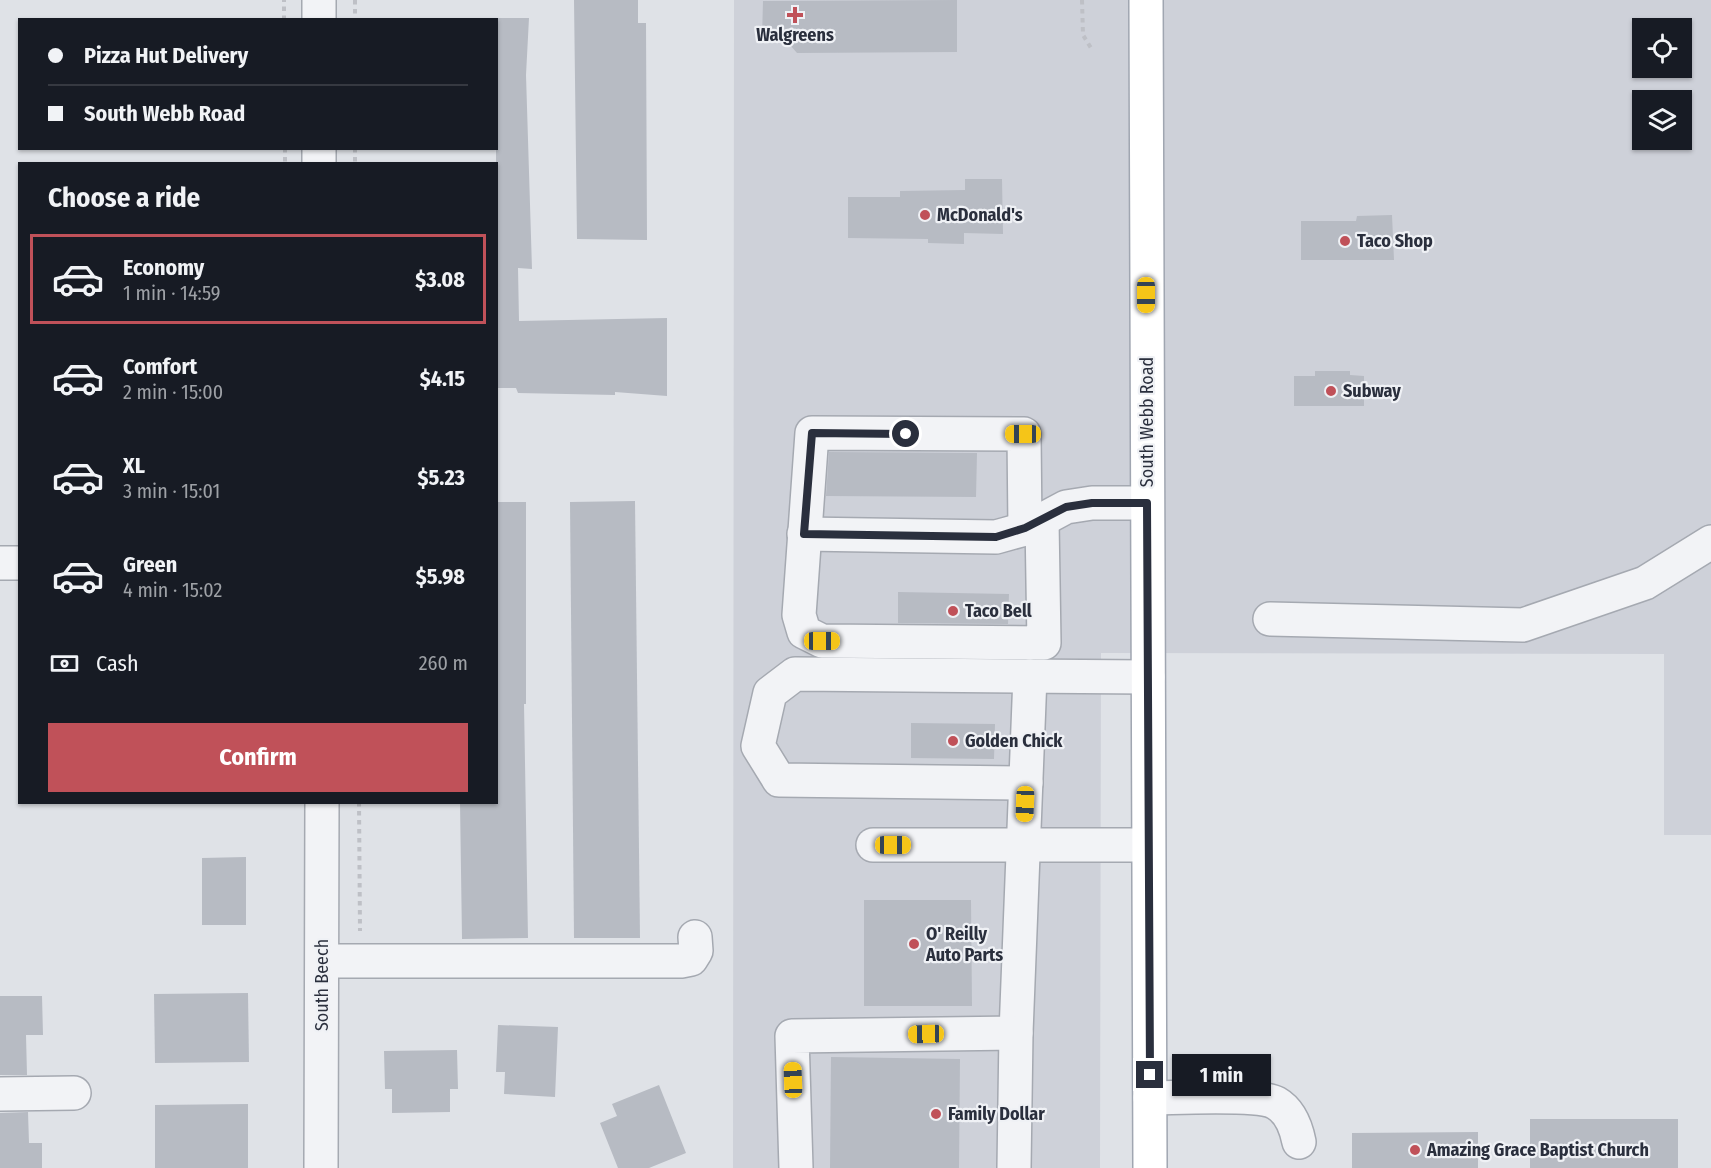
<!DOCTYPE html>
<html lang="en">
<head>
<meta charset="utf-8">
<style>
  body { margin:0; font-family:"Fira Sans Condensed",sans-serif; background:#242831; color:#f1f3f6; height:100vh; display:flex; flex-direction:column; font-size:22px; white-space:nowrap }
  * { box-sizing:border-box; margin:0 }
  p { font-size:20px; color:#9ea1a6 }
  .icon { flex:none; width:33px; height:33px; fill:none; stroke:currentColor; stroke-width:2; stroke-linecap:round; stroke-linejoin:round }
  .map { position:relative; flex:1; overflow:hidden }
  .drawer { position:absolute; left:18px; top:162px; width:480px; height:642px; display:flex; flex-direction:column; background:#171b24; border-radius:0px; box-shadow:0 2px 4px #0004 }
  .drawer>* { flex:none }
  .top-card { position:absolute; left:18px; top:18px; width:480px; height:132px; border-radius:0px; box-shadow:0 2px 4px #0004; display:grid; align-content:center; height:132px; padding:0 30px; background:#171b24 }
  .buttons { position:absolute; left:1632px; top:18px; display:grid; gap:12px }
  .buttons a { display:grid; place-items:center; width:60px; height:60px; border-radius:0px; background:#171b24; box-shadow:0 2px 4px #0004; font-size:30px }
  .end { position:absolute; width:27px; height:27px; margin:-14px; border:8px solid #2a2f3d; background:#fff; box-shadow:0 0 0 3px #fff }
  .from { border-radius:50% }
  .bubble { position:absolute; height:42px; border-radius:0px; background:#171b24; box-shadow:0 2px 4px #0004; font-size:20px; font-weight:700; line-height:42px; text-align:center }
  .car { position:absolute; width:18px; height:36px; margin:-18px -9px; border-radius:8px; box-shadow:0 0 4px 2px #0007; background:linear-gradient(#f5c518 24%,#345 0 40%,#f5c518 0 76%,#345 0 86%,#f5c518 0) }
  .top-card b { display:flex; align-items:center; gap:21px; height:57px; font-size:22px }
  .top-card b+b { border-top:2px solid #363941 }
  .top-card i { width:15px; height:15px; background:#f1f3f6 }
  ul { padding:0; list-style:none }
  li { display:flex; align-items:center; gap:18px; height:90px; margin:0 12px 9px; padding:0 18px; border:3px solid transparent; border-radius:0px }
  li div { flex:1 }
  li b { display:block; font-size:22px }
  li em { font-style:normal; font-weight:700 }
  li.selected { border-color:#c05159 }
  li>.icon { width:54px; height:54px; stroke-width:1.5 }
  h2 { padding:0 30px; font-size:27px; line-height:72px }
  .pay { display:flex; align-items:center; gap:15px; height:66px; padding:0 30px; font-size:22px }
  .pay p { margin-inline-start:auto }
  .action { display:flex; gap:12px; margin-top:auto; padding:12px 30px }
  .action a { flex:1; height:69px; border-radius:0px; background:#c05159; color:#fff; font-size:24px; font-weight:700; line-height:69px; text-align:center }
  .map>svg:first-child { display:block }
  .built { fill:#ced1d9; fill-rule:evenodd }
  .building { fill:#b7bbc3 }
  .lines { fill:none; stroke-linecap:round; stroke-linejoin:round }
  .minor-casing { stroke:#a5a9b1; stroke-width:36 }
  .major-casing { stroke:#a0a6b1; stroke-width:36 }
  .path { stroke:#bec0c6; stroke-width:4; stroke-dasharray:4.5 4.5; stroke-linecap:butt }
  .minor { stroke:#f2f3f6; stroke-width:33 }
  .major { stroke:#fff; stroke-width:33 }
  .route { stroke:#2a2f3d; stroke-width:8 }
  .poi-dot { fill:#c05159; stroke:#eff1f5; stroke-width:2 }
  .labels { text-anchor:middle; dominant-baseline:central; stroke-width:4.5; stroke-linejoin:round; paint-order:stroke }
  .poi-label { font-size:18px; font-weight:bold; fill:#2a2f3d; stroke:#eff1f5; text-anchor:start }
  .street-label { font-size:18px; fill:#2a2f3d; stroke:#eff1f5 }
</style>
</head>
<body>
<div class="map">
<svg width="1711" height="1168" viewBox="0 0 1711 1168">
  <rect width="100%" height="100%" fill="#dfe2e7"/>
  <!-- built -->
  <path class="built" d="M734,0H1711V835H1664V654L1101,653L1100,1168H733ZM1642,28H1682V68H1642ZM1642,100H1682V140H1642Z"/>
  <!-- building -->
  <g class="building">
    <path d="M574,0H638V23H646L647,240L577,239Z"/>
    <path d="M957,0V52L797,53L784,38L762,37L763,1Z"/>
    <path d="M496,18H529L526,75L532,269L518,268L519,321L667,318V396L615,392V395L518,393L516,388H496Z"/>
    <path d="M965,179H1002L1003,234L964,233V244L928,243V239L848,238V197H900V191L965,190Z"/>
    <path d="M1392,215L1394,260H1301V221H1356L1357,216Z"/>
    <path d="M1315,371H1350V375L1364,376V406H1294V376H1315Z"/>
    <path d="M829,452L977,453L976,497L826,496Z"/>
    <path d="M635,501L640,938H574L570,502Z"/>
    <path d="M496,502H526V704H524L528,938L462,939L460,802H496Z"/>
    <path d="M898,592L1009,594L1008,624L898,623Z"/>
    <path d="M911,723L995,724L994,759L911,758Z"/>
    <path d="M246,857V925H202V858Z"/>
    <path d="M864,900H971L972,1006H864Z"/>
    <path d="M248,993L249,1062L155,1063L154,994Z"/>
    <path d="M0,996H42L43,1035H26L27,1075H0Z"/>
    <path d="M498,1025L558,1027L555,1097L504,1094L505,1072H496Z"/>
    <path d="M457,1050L458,1089H450V1112L392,1113V1089H385L384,1051Z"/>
    <path d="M831,1057L960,1059L959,1168H830Z"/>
    <path d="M659,1085L686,1153L649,1168H618L600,1123L617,1116L612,1104Z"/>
    <path d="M248,1104V1168H155V1105Z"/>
    <path d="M28,1112L29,1143H42V1168H0V1113Z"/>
    <rect x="1530" y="1119" width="148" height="49"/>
    <path d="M1478,1132V1168H1352V1133Z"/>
  </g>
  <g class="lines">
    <!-- minor casing -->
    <g class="minor-casing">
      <g id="minor">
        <path d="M319,20V0"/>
        <path d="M319,164V148"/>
        <path d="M1025,529L1024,434L812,433L799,615L804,632L822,641L1044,643L1042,521"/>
        <path d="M804,534L996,537L1025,529L1066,507L1092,503H1147"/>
        <path d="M0,563H20"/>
        <path d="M1270,619L1523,625L1645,583L1711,542"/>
        <path d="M1026,783L779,780L758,746L770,693L795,674L1148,677"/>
        <path d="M873,845H1148"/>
        <path d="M323,961H681L691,959L696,951L695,937"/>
        <path d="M0,1094L74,1093"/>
        <path d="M1150,1098C1175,1098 1258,1093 1276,1103C1290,1111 1296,1127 1299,1142"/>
        <path d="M321,1168L322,802"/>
        <path d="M796,1168L792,1036L1016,1033L1030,676"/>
        <path d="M1014,1168L1016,1033"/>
      </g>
    </g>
    <!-- major casing -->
    <g class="major-casing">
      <path id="major" d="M1146,0L1150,1168"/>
    </g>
    <!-- path -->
    <g class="path">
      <path d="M355,0V20"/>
      <path d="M1082,0L1083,35L1091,48"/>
      <path d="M284,20V0"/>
      <path d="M285,148V164"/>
      <path d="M355,148V164"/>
      <path d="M359,802L360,931"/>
    </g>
    <!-- minor -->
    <use href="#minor" class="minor"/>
    <!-- major -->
    <use href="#major" class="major"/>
  </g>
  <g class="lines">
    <!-- route -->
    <path class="route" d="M906,434L812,433L804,534L996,537L1025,528L1066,507L1092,503H1147L1150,1075"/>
  </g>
  <!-- markers -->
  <g class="poi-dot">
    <path d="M792 6h6v6h6v6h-6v6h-6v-6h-6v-6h6z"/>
    <circle cx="925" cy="215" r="6"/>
    <circle cx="1345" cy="241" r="6"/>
    <circle cx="1331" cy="391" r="6"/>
    <circle cx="953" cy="611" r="6"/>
    <circle cx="953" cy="741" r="6"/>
    <circle cx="914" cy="944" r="6"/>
    <circle cx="936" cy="1114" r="6"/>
    <circle cx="1415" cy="1150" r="6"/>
  </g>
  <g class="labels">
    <!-- poi labels -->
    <g class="poi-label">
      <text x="795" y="35" text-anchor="middle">Walgreens</text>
      <text x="937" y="215">McDonald's</text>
      <text x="1357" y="241">Taco Shop</text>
      <text x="1343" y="391">Subway</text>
      <text x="965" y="611">Taco Bell</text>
      <text x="965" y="741">Golden Chick</text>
      <text x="926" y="934">O' Reilly<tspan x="926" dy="21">Auto Parts</tspan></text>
      <text x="948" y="1114">Family Dollar</text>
      <text x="1427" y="1150">Amazing Grace Baptist Church</text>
    </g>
    <!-- street labels -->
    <g class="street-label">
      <text transform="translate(1147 422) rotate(-90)">South Webb Road</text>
      <text transform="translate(322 985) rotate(-90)">South Beech</text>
    </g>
  </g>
</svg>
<div class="buttons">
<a><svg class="icon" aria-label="locate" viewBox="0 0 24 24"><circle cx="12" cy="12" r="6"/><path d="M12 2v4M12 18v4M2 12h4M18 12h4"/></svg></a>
<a><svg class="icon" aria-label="layers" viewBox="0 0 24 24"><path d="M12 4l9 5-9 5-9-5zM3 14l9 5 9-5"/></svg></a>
</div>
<i class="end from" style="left:906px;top:434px"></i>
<i class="end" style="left:1150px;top:1075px"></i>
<div class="bubble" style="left:1172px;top:1054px;width:99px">1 min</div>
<i class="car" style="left:1146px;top:295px;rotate:180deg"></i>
<i class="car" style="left:1023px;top:434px;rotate:270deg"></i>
<i class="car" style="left:822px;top:641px;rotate:90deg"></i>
<i class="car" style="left:1025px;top:804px;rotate:182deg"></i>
<i class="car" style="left:893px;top:845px;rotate:90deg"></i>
<i class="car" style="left:926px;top:1034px;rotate:269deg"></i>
<i class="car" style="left:793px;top:1080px;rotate:358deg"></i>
<div class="top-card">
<b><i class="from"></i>Pizza Hut Delivery</b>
<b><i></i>South Webb Road</b>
</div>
<section class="drawer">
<h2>Choose a ride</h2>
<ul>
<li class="selected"><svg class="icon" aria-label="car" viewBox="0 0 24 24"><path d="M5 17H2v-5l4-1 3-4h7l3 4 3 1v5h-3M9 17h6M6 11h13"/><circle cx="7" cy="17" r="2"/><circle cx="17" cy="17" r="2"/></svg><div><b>Economy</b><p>1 min · 14:59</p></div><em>$3.08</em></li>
<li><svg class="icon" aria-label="car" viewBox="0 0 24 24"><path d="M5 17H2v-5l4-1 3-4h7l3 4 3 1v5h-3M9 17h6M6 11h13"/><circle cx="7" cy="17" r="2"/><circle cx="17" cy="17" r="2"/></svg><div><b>Comfort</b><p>2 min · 15:00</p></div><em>$4.15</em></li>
<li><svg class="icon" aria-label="car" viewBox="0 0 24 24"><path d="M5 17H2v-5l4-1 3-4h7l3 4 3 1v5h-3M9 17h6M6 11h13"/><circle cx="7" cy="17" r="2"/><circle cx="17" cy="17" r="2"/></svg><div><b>XL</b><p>3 min · 15:01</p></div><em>$5.23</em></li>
<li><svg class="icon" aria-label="car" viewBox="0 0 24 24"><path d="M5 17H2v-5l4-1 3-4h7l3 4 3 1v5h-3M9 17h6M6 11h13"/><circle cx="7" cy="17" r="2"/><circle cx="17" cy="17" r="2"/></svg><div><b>Green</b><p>4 min · 15:02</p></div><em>$5.98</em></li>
</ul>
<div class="pay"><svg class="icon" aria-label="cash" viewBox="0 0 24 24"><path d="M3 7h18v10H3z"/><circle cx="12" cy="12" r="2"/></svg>Cash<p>260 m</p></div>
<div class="action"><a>Confirm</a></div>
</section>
</div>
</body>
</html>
